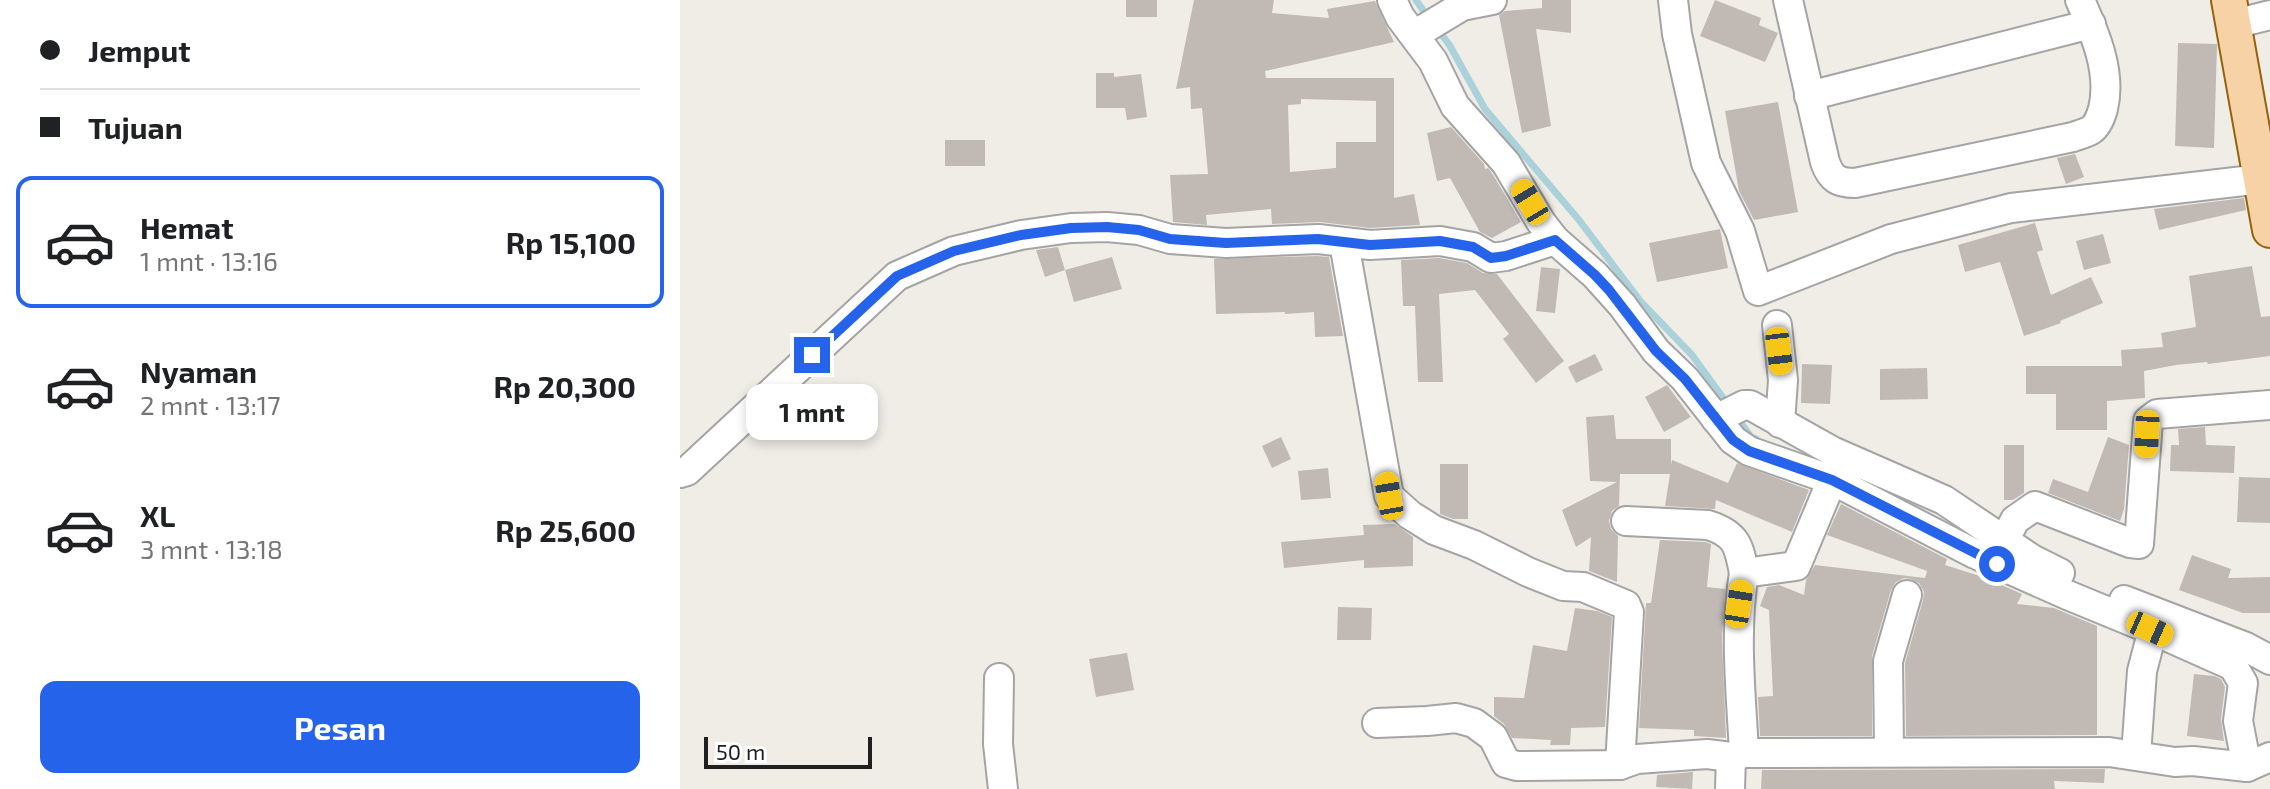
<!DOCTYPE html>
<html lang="id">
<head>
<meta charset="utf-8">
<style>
  body { margin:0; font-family:"Exo 2",sans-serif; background:#f2f2f2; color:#202124; height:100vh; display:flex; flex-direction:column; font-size:30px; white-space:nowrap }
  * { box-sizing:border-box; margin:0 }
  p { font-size:26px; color:#757577 }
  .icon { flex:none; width:44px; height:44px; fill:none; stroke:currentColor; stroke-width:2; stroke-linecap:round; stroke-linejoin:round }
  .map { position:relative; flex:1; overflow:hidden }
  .details { display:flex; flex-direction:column; background:#fff; width:680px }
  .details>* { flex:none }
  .top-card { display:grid; align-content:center; height:176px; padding:0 40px; background:#fff }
  .scale { position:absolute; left:24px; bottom:20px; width:168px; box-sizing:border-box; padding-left:8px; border:4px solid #202020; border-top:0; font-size:22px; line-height:28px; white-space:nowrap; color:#202020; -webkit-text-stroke:6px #fff; paint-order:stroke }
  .end { position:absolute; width:36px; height:36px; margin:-18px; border:10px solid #2563eb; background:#fff; box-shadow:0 0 0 4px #fff }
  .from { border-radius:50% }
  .bubble { position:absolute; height:56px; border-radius:16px; background:#fff; box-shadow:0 4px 12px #0003; font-size:26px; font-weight:700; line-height:56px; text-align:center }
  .car { position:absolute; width:24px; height:48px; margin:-24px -12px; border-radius:10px; box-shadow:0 0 6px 2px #0007; background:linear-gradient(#f5c518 24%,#345 0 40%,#f5c518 0 76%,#345 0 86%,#f5c518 0) }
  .top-card b { display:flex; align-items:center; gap:28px; height:76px; font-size:30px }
  .top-card b+b { border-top:2px solid #e0e0e0 }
  .top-card i { width:20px; height:20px; background:#202124 }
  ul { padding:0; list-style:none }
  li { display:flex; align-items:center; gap:24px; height:132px; margin:0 16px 12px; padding:0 24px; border:4px solid transparent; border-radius:16px }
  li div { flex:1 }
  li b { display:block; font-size:30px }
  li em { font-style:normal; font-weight:700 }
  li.on { border-color:#2563eb }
  li>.icon { width:72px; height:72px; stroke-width:1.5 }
  .primary-button { display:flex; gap:16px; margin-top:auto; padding:16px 40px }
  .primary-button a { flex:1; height:92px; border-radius:16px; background:#2563eb; color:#fff; font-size:32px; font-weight:700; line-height:92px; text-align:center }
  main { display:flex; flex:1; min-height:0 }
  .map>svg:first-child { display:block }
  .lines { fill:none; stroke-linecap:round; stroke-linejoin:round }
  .stream { stroke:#abd1db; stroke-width:7 }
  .building { fill:#c1b9b4; fill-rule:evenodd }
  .minor-casing { stroke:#a4a4a4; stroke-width:32 }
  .major-casing { stroke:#946209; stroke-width:38 }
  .minor { stroke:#fff; stroke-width:28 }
  .major { stroke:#f7d2a6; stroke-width:34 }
  .route { stroke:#2563eb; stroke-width:10 }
</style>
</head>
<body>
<main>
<section class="details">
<div class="top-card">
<b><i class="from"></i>Jemput</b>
<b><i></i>Tujuan</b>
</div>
<ul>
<li class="on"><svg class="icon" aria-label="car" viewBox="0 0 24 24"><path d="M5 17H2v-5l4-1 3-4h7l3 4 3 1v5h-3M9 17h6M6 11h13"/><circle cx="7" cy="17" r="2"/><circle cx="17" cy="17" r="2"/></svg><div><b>Hemat</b><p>1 mnt · 13:16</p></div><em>Rp 15,100</em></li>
<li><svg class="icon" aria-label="car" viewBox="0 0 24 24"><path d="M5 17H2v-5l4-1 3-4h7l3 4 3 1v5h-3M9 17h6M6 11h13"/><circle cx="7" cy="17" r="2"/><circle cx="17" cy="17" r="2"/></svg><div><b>Nyaman</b><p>2 mnt · 13:17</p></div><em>Rp 20,300</em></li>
<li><svg class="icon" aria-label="car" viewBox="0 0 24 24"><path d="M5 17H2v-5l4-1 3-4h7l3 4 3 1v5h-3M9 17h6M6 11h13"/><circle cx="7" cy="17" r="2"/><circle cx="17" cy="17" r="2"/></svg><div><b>XL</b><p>3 mnt · 13:18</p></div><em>Rp 25,600</em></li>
</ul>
<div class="primary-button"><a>Pesan</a></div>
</section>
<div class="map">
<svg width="1590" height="789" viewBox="0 0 1590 789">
  <rect width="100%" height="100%" fill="#f0ede7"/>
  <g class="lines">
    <!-- stream -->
    <g class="stream">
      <path d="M736,0L745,13"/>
      <path d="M760,32L770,46L805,109L899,220L961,302L1012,355L1049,406"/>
      <path d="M1056,416L1071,437L1076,439"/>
    </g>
  </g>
  <!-- building -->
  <g class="building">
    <rect x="446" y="0" width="31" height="17"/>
    <path d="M514,0H594L592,13L649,18L647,9L695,1L714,42L585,71L586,78H714V198L734,194L740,225L690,228L640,222L592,224L591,209L526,215L527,225L493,222L490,175L528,174L522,108L511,109L510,87L496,89ZM621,99L696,101V142H656V168L610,172L608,105L621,104Z"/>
    <path d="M862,0H891V33L856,29L871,126L842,133L819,15L825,11L862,8Z"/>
    <path d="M1035,0L1081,18L1079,25L1098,33L1085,62L1020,36Z"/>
    <path d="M1498,43L1537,44L1534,148L1495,146Z"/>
    <path d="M416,73H434V77L461,74L467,117L447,120L445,108H416Z"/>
    <path d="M1098,102L1118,212L1074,220L1059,191L1045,111Z"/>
    <path d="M771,127L804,164L805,169L808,168L812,173L841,222L812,238L800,232L770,178L757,181L747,133Z"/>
    <rect x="265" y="140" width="40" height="26"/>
    <path d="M1395,154L1404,177L1386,184L1377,158Z"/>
    <path d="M1564,198L1566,210L1479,230L1474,209Z"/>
    <path d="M1355,223L1363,250L1357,252L1371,295L1411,277L1423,303L1380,321L1381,323L1344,336L1320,262L1285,272L1278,245Z"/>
    <path d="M1040,229L1048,268L977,282L969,243Z"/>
    <path d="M1423,234L1431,263L1404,270L1396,241Z"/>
    <path d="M378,247L385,270L365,277L356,250Z"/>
    <path d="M637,256L649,257L663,336L635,337L634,312L605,314V312L536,314L534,259Z"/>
    <path d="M432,257L442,289L394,302L385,270Z"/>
    <path d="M759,258L787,263L803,273L817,274L884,361L856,383L823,339L829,334L795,290L759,294L763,382H738L735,306H723L721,260Z"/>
    <path d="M1572,266L1581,317L1590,316V356L1528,364L1527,362L1496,365L1464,371L1465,398L1427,401V430H1376V394H1346V366H1442L1441,350L1483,347L1481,333L1516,327L1509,276Z"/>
    <path d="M861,267L880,269L875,313L856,311Z"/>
    <path d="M915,354L923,370L896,383L888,367Z"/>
    <path d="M1122,364L1152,365L1150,404L1121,403Z"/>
    <path d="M1247,368L1248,399L1200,400V369Z"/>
    <path d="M987,385L1011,417L984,432L965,397Z"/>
    <path d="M934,415L936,439H991V465L992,460L1048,483L1057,463L1129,490L1112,532L1036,500L1035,509L985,506L990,474H940L939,506L932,511L929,521L931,529L938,536L937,582L909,571L911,537L896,547L882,510L937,482L910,481L906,417Z"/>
    <path d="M1525,427L1526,445L1555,446L1554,473L1490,471L1491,445H1499L1498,429Z"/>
    <path d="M601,437L611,459L592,468L582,446Z"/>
    <path d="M1428,437L1449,445L1444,509L1440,521L1368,493L1373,479L1408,492Z"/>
    <path d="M1324,445H1344V493L1333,500H1324Z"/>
    <path d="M760,464H788V519H773L760,514Z"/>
    <path d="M648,468L651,498L621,500L618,471Z"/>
    <path d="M1559,477L1590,478V523L1557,522Z"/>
    <path d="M1161,504L1267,559L1265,565L1306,578L1342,594L1337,604L1374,608L1417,626V735L1226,736L1225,663L1243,600L1244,592L1239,583L1231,579L1224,578L1216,582L1211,590L1192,656V736H1080L1078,697L1093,696L1089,610L1080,606L1087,587L1099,585L1124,595L1126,580L1135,565L1245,578L1247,571L1147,535Z"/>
    <path d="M715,524L733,537V566L684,568V560L604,568L601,542L684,535L683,525Z"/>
    <path d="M980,540L1025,542L1031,544L1027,587L1045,589L1042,640L1046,738L1014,736V730L959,728L966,603H971Z"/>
    <path d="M1512,555L1551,569L1548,578L1590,577V613H1563L1499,590Z"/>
    <path d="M658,607L692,608L691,640H657Z"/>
    <path d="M895,608L917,611L932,617L925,727L891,728L890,745H870L871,740L832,738L824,724L814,716V697L844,698L853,645L887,651Z"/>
    <path d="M447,653L454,690L416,697L409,659Z"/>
    <path d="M1514,674L1534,676L1541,679L1545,687L1541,719L1544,741L1507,736Z"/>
    <path d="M1425,769L1424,783L1374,781L1375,789H1081L1082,770Z"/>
    <path d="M1013,772L1012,789L976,787L977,775Z"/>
  </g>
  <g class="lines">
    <!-- minor casing -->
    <g class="minor-casing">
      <g id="minor">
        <path d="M712,0L720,17L753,61L775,106L826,163L861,222L875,240L915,275L942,305L976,351L1005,379L1053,440L1069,451L1152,480L1295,554L1385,594L1470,629L1471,637L1462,671L1456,755"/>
        <path d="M993,0L997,34L1026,163L1060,231L1078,291L1211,239L1331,208L1581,179"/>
        <path d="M1108,0L1145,162C1151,179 1158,183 1175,183L1393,137C1398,135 1406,133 1411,130C1417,126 1421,116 1423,109C1432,72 1415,34 1400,0"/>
        <path d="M1554,24L1590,15"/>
        <path d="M734,35L782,6L812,0"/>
        <path d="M1129,96L1411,24"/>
        <path d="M664,243L709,496L730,515L754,530L794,545L848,572L883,586L903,587L946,605L949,612L940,765"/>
        <path d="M1097,325L1103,380L1100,423"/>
        <path d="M1036,419L1064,405H1070L1152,451L1264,500L1352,559L1380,573"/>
        <path d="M0,473L7,471L217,276L274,251L341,235L391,228L427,227L459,230L490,239L546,243L638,239L690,245L760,241L793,247L811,258L826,256L875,240"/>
        <path d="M946,521L1028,525C1057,534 1059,546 1064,573"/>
        <path d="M1324,541L1335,520L1355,506L1450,543L1459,544L1468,421L1477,414L1590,405"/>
        <path d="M1444,600L1566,647L1590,660"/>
        <path d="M1470,629L1553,666L1563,683L1558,721L1567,767"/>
        <path d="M319,678L318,744L323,789"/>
        <path d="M697,723L747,721L776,718L794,723L813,737L826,763L837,766L940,765L957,759L1027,754L1051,757L1064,753L1429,752L1495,762L1513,761L1567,767L1590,757"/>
        <path d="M1209,751L1208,661L1227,595"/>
        <path d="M1064,753C1061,693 1054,632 1064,573L1116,566L1152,480L1167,472"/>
        <path d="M1050,789L1051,757"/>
      </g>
    </g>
    <!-- major casing -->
    <g class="major-casing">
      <path id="major" d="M1549,0L1590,230"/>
    </g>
    <!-- minor -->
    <use href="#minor" class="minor"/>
    <!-- major -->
    <use href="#major" class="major"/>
  </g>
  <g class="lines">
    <!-- route -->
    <path class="route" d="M132,355L217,276L274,251L341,235L391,228L427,227L459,230L490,239L546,243L638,239L690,245L760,241L793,247L811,258L826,256L875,240L915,275L929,290L976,351L1005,379L1053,440L1069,451L1152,480L1317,564"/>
  </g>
</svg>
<div class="scale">50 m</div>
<i class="end from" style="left:1317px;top:564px"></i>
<i class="end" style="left:132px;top:355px"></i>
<div class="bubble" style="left:66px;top:384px;width:132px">1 mnt</div>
<i class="car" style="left:850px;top:202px;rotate:329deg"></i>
<i class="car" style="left:1099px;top:351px;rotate:173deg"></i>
<i class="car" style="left:1467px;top:434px;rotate:183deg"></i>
<i class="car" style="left:709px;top:496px;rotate:350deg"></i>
<i class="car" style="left:1059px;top:604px;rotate:9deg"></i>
<i class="car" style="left:1470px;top:629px;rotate:114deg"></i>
</div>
</main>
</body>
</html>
